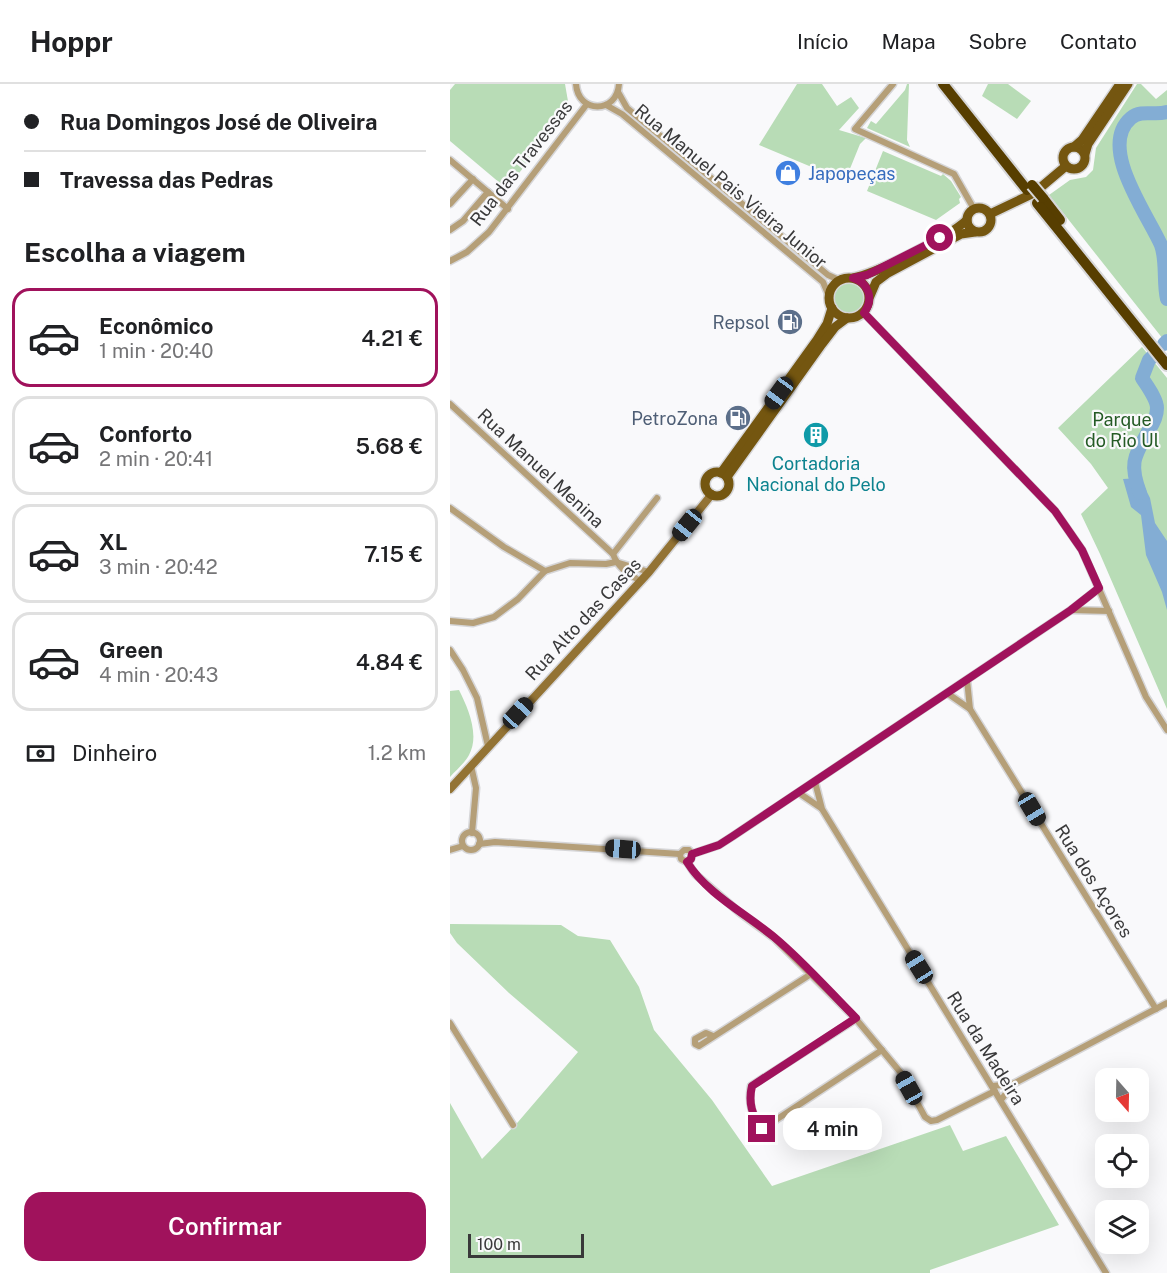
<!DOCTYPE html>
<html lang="pt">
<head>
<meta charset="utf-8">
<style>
  body { margin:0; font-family:"Public Sans",sans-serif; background:#f6f6f6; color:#202124; height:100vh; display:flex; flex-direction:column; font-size:22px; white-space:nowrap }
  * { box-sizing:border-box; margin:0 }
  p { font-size:20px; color:#757577 }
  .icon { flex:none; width:33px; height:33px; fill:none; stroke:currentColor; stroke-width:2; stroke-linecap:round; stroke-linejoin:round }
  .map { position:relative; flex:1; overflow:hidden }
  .details { display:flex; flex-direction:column; background:#fff; width:450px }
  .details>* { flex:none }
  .hud { display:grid; align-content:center; height:132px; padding:0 24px; background:#fff }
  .needle { width:39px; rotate:160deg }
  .buttons { position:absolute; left:645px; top:984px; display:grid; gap:12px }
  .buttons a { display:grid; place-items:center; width:54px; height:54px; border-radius:12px; background:#fff; box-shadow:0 6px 24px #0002; font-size:30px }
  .scale { position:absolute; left:18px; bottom:15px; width:116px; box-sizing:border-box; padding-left:6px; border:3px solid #39393a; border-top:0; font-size:16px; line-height:21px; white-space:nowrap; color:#39393a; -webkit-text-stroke:4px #f9f9fb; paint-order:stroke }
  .end { position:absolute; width:27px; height:27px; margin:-14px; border:8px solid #a0125c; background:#fff; box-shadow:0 0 0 3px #fff }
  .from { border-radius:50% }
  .bubble { position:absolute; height:42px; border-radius:18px; background:#fff; box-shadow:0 6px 24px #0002; font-size:20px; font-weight:600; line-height:42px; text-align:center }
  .car { position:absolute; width:18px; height:36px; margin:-18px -9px; border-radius:8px; box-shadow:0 0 4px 2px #0007; background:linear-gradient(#222 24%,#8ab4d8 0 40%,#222 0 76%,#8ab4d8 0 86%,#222 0) }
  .hud b { display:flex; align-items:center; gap:21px; height:57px; font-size:22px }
  .hud b+b { border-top:2px solid #e0e0e0 }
  .hud i { width:15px; height:15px; background:#202124 }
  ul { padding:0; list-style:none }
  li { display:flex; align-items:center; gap:18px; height:99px; margin:0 12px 9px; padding:0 12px; border:3px solid #e0e0e0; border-radius:18px }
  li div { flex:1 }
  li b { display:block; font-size:22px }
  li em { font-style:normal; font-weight:600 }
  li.on { border-color:#a0125c }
  li>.icon { width:54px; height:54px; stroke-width:1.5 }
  h2 { padding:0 24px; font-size:27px; line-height:72px }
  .pay { display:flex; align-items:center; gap:15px; height:66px; padding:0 24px; font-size:22px }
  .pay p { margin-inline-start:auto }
  .cta { display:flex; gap:12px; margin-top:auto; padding:12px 24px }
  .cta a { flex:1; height:69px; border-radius:18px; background:#a0125c; color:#fff; font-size:24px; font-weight:600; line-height:69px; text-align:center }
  header { display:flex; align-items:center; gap:36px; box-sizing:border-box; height:84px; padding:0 30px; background:#fff; border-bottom:2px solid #e0e0e0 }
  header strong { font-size:28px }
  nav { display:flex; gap:33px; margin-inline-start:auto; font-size:21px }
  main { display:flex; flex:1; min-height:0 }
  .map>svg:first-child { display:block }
  .green { fill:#b8dcb6 }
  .water { fill:#83add4 }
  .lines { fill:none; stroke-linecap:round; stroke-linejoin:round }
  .river { stroke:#83add4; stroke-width:14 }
  .street-casing { stroke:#d6d6d8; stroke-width:9 }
  .secondary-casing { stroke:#d6d6d8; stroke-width:11 }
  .primary-casing { stroke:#d6d6d8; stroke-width:12 }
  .highway-casing { stroke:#d6d6d8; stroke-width:14 }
  .street { stroke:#b59f78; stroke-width:6 }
  .secondary { stroke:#937334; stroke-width:8 }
  .primary { stroke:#745610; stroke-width:9 }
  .highway { stroke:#573e00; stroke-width:10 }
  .highway-bridge-casing { stroke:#d6d6d8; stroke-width:14; stroke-linecap:butt }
  .highway-bridge { stroke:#573e00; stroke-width:10 }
  .route { stroke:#a0125c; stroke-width:8 }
  .labels { text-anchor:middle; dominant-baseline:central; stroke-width:4.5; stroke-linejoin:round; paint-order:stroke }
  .street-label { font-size:18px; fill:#39393a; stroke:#f9f9fb }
  .shop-label { font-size:18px; fill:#366cbe; stroke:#f9f9fb; text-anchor:start }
  .service-label { font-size:18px; fill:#4e5e75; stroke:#f9f9fb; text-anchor:end }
  .park-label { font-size:18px; fill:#245b25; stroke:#f9f9fb }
  .culture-label { font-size:18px; fill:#0d838f; stroke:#f9f9fb }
</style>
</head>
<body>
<header>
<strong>Hoppr</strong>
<nav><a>Início</a><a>Mapa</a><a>Sobre</a><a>Contato</a></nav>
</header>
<main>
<section class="details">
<div class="hud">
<b><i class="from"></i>Rua Domingos José de Oliveira</b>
<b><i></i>Travessa das Pedras</b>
</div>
<h2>Escolha a viagem</h2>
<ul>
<li class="on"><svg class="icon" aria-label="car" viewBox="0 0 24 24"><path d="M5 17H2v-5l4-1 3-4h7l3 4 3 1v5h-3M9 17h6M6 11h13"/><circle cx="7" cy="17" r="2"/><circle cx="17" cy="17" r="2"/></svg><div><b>Econômico</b><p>1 min · 20:40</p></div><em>4.21 €</em></li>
<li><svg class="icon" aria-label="car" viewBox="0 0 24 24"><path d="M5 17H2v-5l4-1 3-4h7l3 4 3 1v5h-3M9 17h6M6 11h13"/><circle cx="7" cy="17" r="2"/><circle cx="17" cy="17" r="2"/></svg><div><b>Conforto</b><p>2 min · 20:41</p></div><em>5.68 €</em></li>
<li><svg class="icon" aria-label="car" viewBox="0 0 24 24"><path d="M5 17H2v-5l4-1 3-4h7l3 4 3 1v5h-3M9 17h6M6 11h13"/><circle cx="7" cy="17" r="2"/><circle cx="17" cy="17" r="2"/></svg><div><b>XL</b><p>3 min · 20:42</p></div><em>7.15 €</em></li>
<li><svg class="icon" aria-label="car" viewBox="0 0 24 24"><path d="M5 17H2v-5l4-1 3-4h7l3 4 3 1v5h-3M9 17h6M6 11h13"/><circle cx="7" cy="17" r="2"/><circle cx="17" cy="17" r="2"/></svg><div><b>Green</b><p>4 min · 20:43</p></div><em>4.84 €</em></li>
</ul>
<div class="pay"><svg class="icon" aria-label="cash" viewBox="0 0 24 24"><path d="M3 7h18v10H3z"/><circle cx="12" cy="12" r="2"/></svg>Dinheiro<p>1.2 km</p></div>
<div class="cta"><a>Confirmar</a></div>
</section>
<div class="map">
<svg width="717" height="1189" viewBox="0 0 717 1189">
  <rect width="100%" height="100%" fill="#f9f9fb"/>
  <!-- green -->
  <g class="green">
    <path d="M5,0H115L119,23L57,105L0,57V6Z"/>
    <path d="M347,0H372L387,22L401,13L409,24L389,46L416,54L410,60L395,97L309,61Z"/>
    <path d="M457,0H459L457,56L460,63L417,44L421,37L426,40L455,6Z"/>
    <path d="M538,0H558L581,17L567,35L532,12Z"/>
    <path d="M687,0H691L706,15L717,6V260L599,111L620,96L636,93L643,86L646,64Z"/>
    <path d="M433,67L491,92L493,90L501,97L511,113L509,115L510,119L486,136L417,107Z"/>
    <circle cx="399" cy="214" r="15"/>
    <path d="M692,263L717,294V625L650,470L631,430L658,404L641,380L608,344Z"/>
    <path d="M9,606C18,624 30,651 19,671C15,679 6,686 0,693V607Z"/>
    <path d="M0,840L111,841L128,852L160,856L189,903L204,946L262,1016L322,1102L500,1041L513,1067L556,1052L609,1141L480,1186V1189H0V1019L32,1075L68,1038L128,968L59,909L7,859L0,849Z"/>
  </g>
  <!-- water -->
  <path class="water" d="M690,394L700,414L705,439L717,457V526L712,508L696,471L691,431L681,423L673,395Z"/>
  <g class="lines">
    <!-- river -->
    <g class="river">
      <path d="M717,28C705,32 692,25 681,34C647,63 698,131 711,161C717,177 713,198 717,215"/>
      <path d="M714,260L717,257"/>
      <path d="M690,409C679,379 684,373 699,346C703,340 707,332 707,324C707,315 697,302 692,294L699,276L703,272"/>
    </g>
    <!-- street casing -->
    <g class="street-casing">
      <g id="street">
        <path d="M126,0C128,30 167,30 169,0"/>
        <path d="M443,0L405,45L504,90L524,125"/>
        <path d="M168,8L177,24L378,191L389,196"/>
        <path d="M156,21L172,30L373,198L379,212"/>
        <path d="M0,76L58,125"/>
        <path d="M0,120L23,95"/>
        <path d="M0,146L13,137L38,108"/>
        <path d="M0,177L17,168L39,148L137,20"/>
        <path d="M414,229L605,427L632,466L696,613L717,646"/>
        <path d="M0,320L163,470C168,484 178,489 190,497"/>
        <path d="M0,424L54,463L95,487"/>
        <path d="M163,470L207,414"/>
        <path d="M621,526L659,527"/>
        <path d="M0,537L23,539L44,533L68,515L95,487L120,479L156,480L166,478L199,488"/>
        <path d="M0,566L13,586L27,614L38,662"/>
        <path d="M517,596L520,625"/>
        <path d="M497,609L520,625L706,925"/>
        <path d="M21,682L26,704L22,749"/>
        <path d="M365,698L372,725L656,1189"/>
        <path d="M349,709L371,724"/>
        <circle cx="21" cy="757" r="9"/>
        <path d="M29,760L45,758L230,770"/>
        <path d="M0,766L13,762"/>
        <path d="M242,770L269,761L283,752L621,526L649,504"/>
        <path d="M237,778L241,775L242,770L239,766H234L230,770L231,775L237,778L245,790L290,829L324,854L406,935L451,989L475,1033L481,1037L487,1036L545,1007"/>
        <path d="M406,935L301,1002C298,1020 302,1031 312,1045L432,966"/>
        <path d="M0,939L63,1041"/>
        <path d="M263,952L256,949L245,955V960L249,962L361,890"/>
        <path d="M542,1002L563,1000L717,919"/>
        <path d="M551,1016L563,1000"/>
      </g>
    </g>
    <!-- secondary casing -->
    <g class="secondary-casing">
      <path id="secondary" d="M0,705L199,488L262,410"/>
    </g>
    <!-- primary casing -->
    <g class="primary-casing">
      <g id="primary">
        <circle cx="624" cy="74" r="11"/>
        <path d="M624,63L632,56L670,0"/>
        <path d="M635,70L638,60L678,0"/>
        <circle cx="529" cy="136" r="12"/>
        <path d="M540,130L584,109L616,82"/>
        <circle cx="399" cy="214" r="20"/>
        <path d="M403,194C428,189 497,154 517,136"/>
        <path d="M420,212L426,198L438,189L511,150L525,148"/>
        <circle cx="267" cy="400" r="12"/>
        <path d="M271,389L367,256L377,240L382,224"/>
        <path d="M277,393L372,260L385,243L397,234"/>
      </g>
    </g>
    <!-- highway casing -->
    <g class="highway-casing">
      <g id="highway">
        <path d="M493,0L577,106"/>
        <path d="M593,114L610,136"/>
        <path d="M587,119L717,281"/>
      </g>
    </g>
    <!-- street -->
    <use href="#street" class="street"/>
    <!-- secondary -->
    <use href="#secondary" class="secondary"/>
    <!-- primary -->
    <use href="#primary" class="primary"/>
    <!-- highway -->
    <use href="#highway" class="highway"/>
    <!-- highway-bridge casing -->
    <g class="highway-bridge-casing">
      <path id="highway-bridge" d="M582,101L593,114"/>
    </g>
    <!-- highway-bridge -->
    <use href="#highway-bridge" class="highway-bridge"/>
  </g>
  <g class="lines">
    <!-- route -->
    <path class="route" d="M312,1045C302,1031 298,1019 302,1002L406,934C379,907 353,877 324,853C295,829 257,810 237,778L241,775L242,770L269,761L283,752L621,526L649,504L632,466L605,427L414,229C424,215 419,199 403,194L417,191L490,154"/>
  </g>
  <!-- icons -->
  <defs>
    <g id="shop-disc" transform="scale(1.35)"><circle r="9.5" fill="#3f7fe0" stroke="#f9f9fb"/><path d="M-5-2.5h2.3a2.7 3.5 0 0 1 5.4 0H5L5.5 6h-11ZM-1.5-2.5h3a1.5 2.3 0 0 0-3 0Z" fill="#fff"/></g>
    <g id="fuel-disc" transform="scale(1.35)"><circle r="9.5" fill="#5c6f8a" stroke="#f9f9fb"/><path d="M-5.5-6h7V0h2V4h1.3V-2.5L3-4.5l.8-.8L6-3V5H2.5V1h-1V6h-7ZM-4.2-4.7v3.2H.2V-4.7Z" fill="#fff"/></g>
    <g id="building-disc" transform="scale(1.35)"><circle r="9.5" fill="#0f9aa8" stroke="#f9f9fb"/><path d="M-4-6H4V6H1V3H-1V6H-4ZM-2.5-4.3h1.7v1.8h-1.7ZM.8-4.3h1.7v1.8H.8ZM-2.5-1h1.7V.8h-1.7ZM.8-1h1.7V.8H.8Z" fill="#fff"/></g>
  </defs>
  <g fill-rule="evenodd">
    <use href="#shop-disc" x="338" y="89"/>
    <use href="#fuel-disc" x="340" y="238"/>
    <use href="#fuel-disc" x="288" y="334"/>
    <use href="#building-disc" x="366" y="351"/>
  </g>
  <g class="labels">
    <!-- street labels -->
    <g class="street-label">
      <text transform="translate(71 79) rotate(-52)">Rua das Travessas</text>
      <text transform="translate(281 102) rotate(40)">Rua Manuel Pais Vieira Junior</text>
      <text transform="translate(91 384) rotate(43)">Rua Manuel Menina</text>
      <text transform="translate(133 535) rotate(-47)">Rua Alto das Casas</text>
      <text transform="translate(644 797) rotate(58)">Rua dos Açores</text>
      <text transform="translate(536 964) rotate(58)">Rua da Madeira</text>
    </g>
    <!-- shop labels -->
    <g class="shop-label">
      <text x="358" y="89">Japopeças</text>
    </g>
    <!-- service labels -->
    <g class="service-label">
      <text x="320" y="238">Repsol</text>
      <text x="268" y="334">PetroZona</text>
    </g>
    <!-- park labels -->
    <g class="park-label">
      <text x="672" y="335">Parque<tspan x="672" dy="21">do Rio Ul</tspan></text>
    </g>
    <!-- culture labels -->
    <g class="culture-label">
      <text x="366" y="379">Cortadoria<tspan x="366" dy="21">Nacional do Pelo</tspan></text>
    </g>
  </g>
</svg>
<div class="buttons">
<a><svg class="needle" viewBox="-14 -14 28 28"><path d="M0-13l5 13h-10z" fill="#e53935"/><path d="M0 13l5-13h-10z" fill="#757577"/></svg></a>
<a><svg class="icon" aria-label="locate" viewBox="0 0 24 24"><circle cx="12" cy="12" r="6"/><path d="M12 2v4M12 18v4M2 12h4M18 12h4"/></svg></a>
<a><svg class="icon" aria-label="layers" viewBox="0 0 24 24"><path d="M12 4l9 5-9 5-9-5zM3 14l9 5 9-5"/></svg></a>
</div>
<div class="scale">100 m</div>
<i class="end from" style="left:490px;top:154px"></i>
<i class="end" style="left:312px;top:1045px"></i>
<div class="bubble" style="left:333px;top:1024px;width:99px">4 min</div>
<i class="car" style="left:329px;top:309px;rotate:216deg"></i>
<i class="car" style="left:237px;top:441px;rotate:219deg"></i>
<i class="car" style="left:68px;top:629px;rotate:43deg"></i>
<i class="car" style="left:582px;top:725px;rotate:149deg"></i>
<i class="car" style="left:173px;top:765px;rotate:274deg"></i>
<i class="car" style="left:469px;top:883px;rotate:328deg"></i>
<i class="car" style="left:459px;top:1004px;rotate:331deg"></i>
</div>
</main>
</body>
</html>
